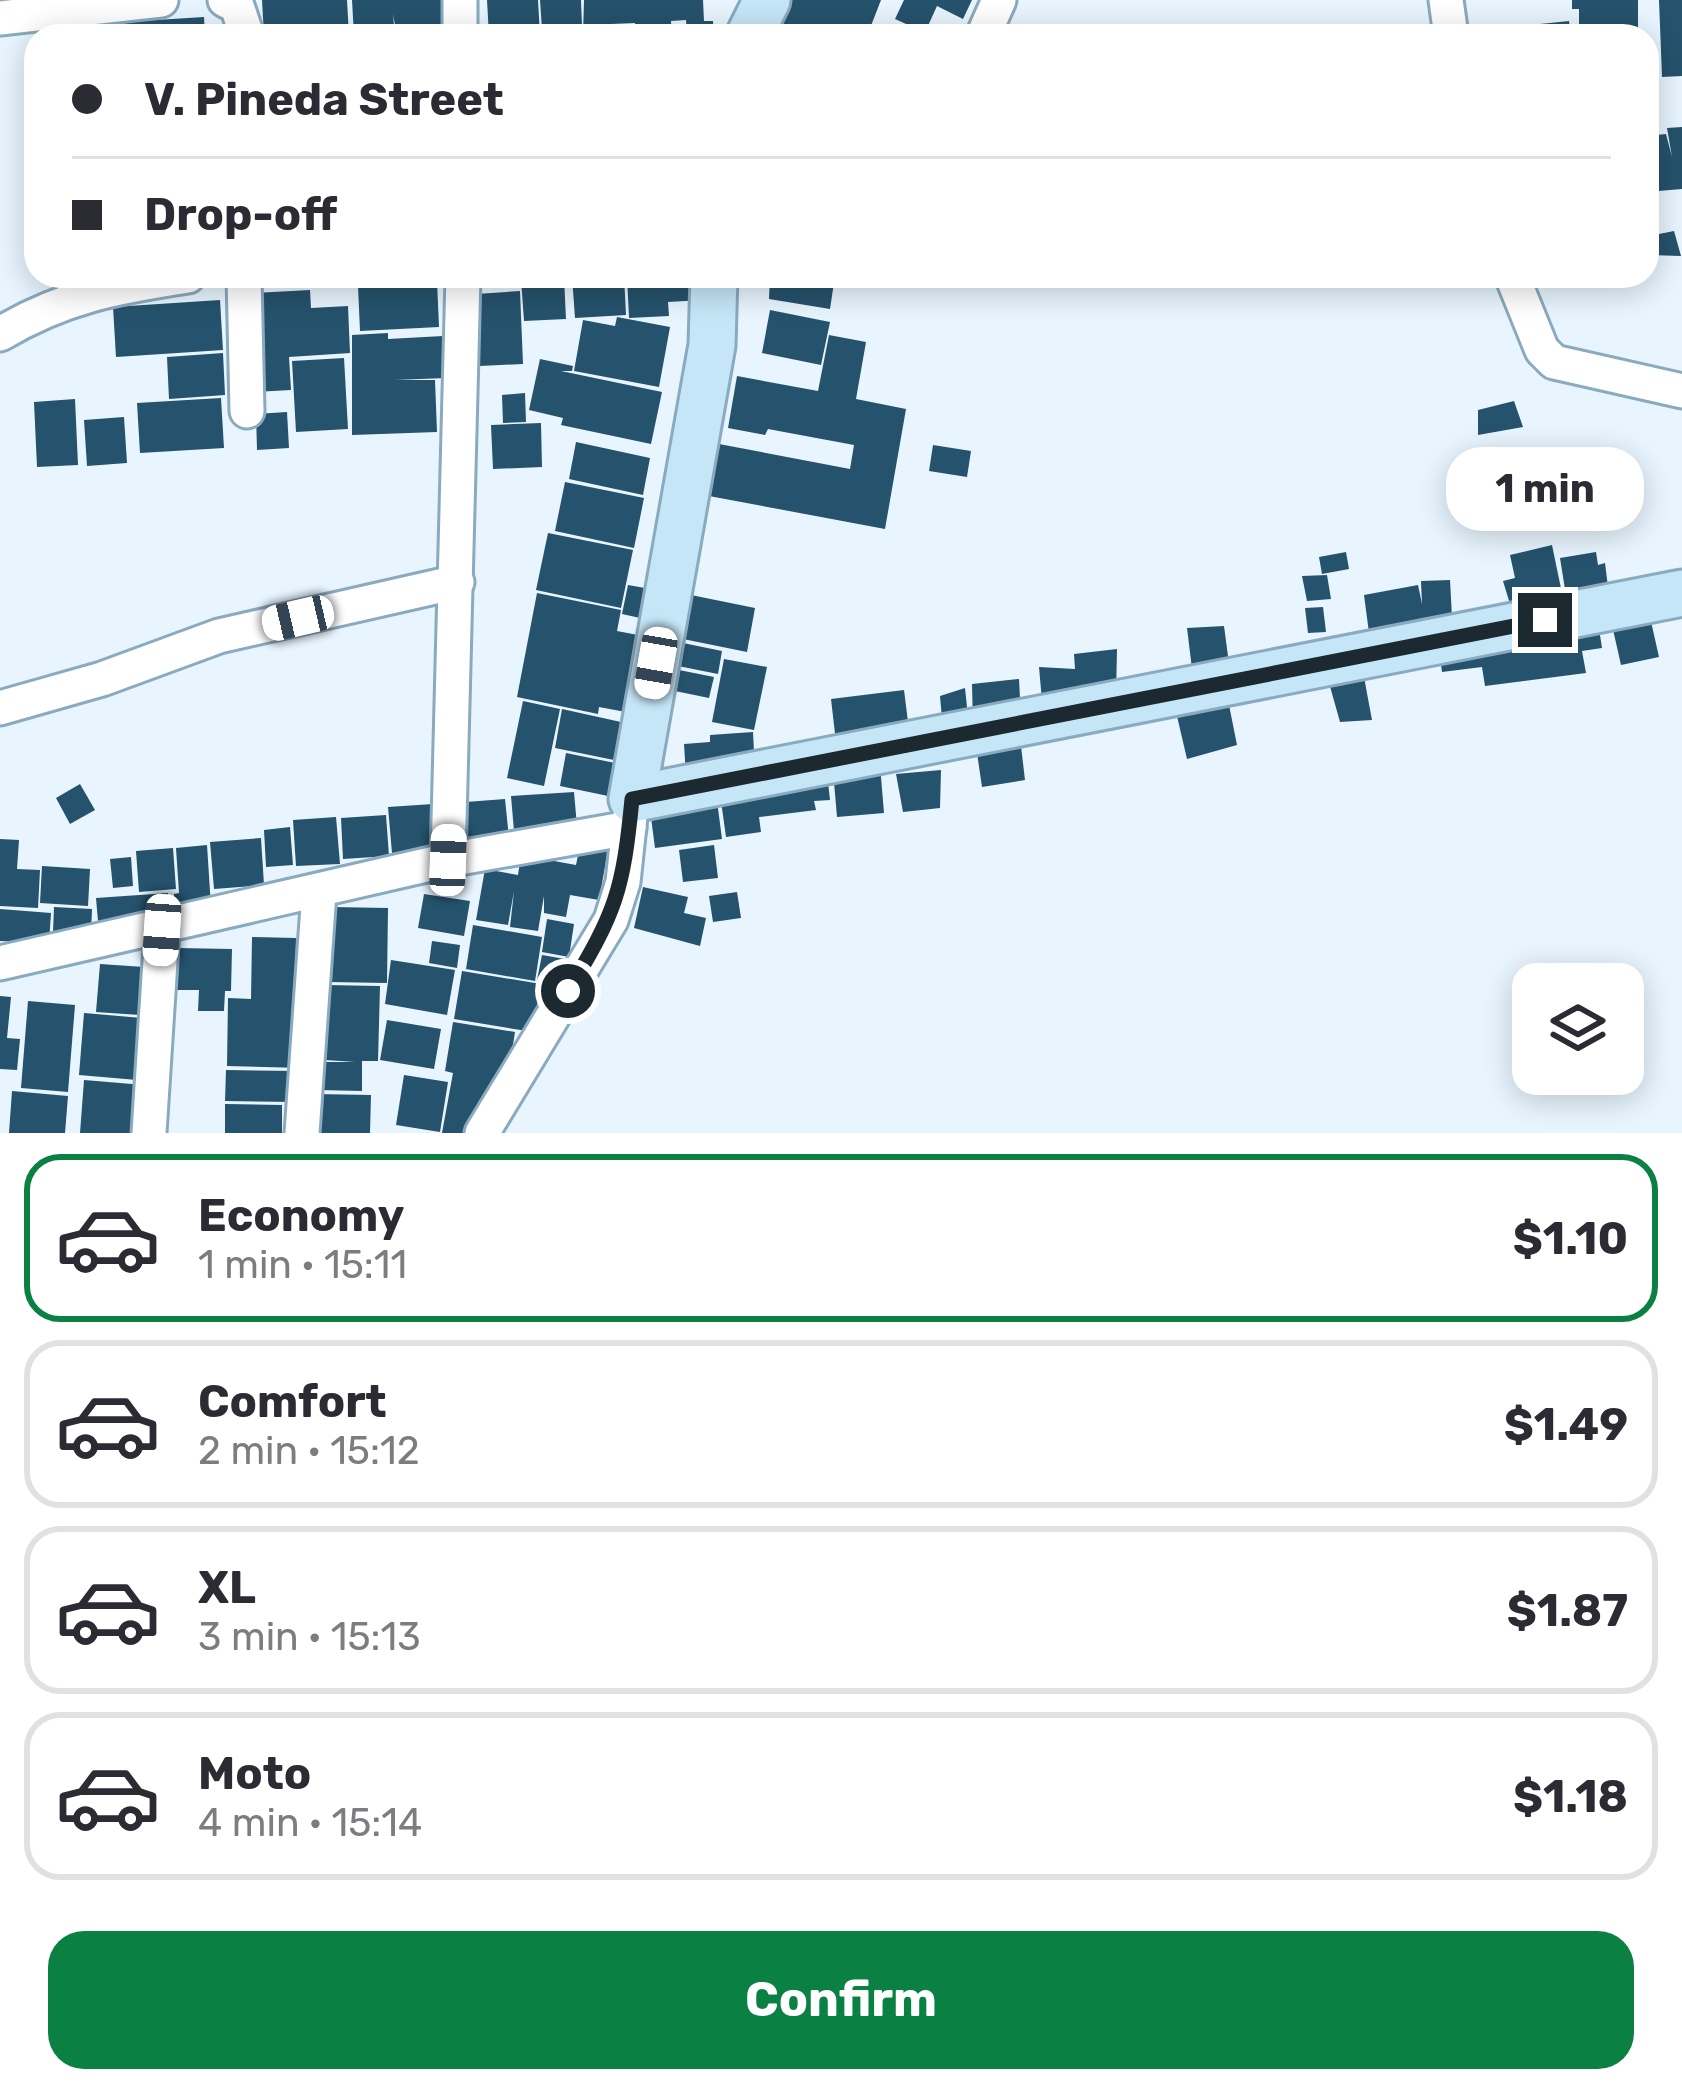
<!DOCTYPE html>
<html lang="en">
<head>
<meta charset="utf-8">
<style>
  body { margin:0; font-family:Rubik,sans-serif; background:#f7f7f7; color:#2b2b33; height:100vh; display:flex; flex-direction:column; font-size:45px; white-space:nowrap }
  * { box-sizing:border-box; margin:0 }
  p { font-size:39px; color:#7c7c81 }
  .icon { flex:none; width:66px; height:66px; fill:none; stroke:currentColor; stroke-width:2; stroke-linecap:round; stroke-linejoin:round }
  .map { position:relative; height:1133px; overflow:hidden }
  .sheet { display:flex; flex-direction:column; background:#fff; flex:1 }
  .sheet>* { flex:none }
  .top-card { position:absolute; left:24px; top:24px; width:1635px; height:264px; border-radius:36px; box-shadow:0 6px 30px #0003; display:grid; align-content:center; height:264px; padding:0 48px; background:#fff }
  .tools { position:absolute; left:1512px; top:963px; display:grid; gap:24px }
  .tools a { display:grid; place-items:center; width:132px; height:132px; border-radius:24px; background:#fff; box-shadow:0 6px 30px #0003; font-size:60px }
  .end { position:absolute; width:54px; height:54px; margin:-27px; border:15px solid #1c2931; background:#fff; box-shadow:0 0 0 6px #fff }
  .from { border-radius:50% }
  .bubble { position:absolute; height:84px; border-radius:36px; background:#fff; box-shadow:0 6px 30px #0003; font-size:39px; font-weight:700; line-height:84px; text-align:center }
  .car { position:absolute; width:36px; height:72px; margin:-36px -18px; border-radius:15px; box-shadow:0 0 9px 3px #0007; background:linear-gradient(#fff 24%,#345 0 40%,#fff 0 76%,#345 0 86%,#fff 0) }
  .top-card b { display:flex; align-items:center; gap:42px; height:114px; font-size:45px }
  .top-card b+b { border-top:3px solid #e1e1e2 }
  .top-card i { width:30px; height:30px; background:#2b2b33 }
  ul { padding:21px 0 0; list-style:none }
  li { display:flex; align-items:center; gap:36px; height:168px; margin:0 24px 18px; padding:0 24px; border:6px solid #e1e1e2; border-radius:36px }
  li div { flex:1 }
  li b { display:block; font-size:45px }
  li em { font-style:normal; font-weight:700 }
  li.selected { border-color:#0b8043 }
  li>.icon { width:108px; height:108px; stroke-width:1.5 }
  .cta { display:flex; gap:24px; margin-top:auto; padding:24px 48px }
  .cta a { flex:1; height:138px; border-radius:36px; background:#0b8043; color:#fff; font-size:48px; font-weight:700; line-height:138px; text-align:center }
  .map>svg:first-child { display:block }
  .building { fill:#25526c }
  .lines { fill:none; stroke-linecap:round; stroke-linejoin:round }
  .street-casing { stroke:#8aaabf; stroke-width:39 }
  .secondary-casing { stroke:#8aaabf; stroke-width:51 }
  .street { stroke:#fff; stroke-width:33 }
  .secondary { stroke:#c5e6f7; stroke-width:45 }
  .route { stroke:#1c2931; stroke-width:15 }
</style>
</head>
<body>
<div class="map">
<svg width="1682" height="1133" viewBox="0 0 1682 1133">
  <rect width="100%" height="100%" fill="#e8f5fe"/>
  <!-- building -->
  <g class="building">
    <path d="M262,0H347L349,36H264Z"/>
    <path d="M352,0H450L451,29L397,36L393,14L395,36H354Z"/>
    <path d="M487,0H538L540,36H489Z"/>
    <path d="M540,0H581L582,26L542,29Z"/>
    <path d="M584,0H703L704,21H713L714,36H687L686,20L671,21L672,36H636L635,23L611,24L612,36H583Z"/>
    <path d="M781,0H881L867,36H812L775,20Z"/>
    <path d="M904,0H972L963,19L937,6L927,28L943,36H911L915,28L895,19Z"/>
    <path d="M1572,0H1638V31L1579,32V9H1572Z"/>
    <path d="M1659,0H1682V76L1662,77Z"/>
    <path d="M204,17L205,36H125L124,22Z"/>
    <path d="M1569,21L1571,36H1543L1540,24Z"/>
    <path d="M1682,127V189L1647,192V136L1666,134L1672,157L1667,128Z"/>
    <path d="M1674,231L1681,256L1649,255V236Z"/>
    <path d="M572,276H624L626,315L575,318Z"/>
    <path d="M627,276H701L703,300L668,302L669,316L629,318Z"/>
    <path d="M770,276H835L830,309L769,299Z"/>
    <path d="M564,277L566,319L524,321L521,279Z"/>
    <path d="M437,281L439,327L360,331L358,286Z"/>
    <path d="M310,290L311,308L348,306L350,353L289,357L291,390L255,392L253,293Z"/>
    <path d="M520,291L523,364L480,366L476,294Z"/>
    <path d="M220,300L223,350L116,357L113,307Z"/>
    <path d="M770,310L830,322L821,365L762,353Z"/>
    <path d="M617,317L670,327L659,387L574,371L583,320L615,326Z"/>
    <path d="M388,333V339L443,336L446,378L395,380H435L437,432L352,435V335Z"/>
    <path d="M829,335L866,342L856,399L906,409L885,529L709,496L719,444L850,469L854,445L768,429L765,435L728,428L737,376L818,391Z"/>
    <path d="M223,353L225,395L169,399L167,357Z"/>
    <path d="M344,358L348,429L296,432L292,361Z"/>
    <path d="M540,359L573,366L572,371H561L662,392L651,444L561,425L563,418L529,410Z"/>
    <path d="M525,393L526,422L503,423L502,395Z"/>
    <path d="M221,398L224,448L140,453L137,403Z"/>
    <path d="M75,399L78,465L37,467L34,402Z"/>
    <path d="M1514,401L1523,427L1478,435V410Z"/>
    <path d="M287,412L289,448L257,450L256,414Z"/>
    <path d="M124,417L127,463L87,466L84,420Z"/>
    <path d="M541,423L542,467L493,469L491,425Z"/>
    <path d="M576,442L650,458L643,495L569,479Z"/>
    <path d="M933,445L971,451L967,477L929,471Z"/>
    <path d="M565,482L644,498L634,548L555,531Z"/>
    <path d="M548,533L633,550L621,608L536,590Z"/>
    <path d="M1552,545L1564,603L1513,614L1503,581L1515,578L1510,555Z"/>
    <path d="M1346,552L1349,569L1322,574L1319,557Z"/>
    <path d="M1596,552L1598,565L1605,563L1609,595L1567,602L1560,558Z"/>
    <path d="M1327,575L1331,599L1307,601L1302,576Z"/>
    <path d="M1450,580L1452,617L1422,618L1426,635L1371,648L1364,595L1418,585L1422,604L1421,581Z"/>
    <path d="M628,585L645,588L640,618L622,614Z"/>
    <path d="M537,593L621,610L617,631L643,636L631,713L599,707L598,714L517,697Z"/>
    <path d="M691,595L755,608L747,652L683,639Z"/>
    <path d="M1323,607L1326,632L1308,633L1305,608Z"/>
    <path d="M1597,616L1602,648L1582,651L1586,673L1485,686L1482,667L1442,672L1438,642Z"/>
    <path d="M1650,617L1659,657L1621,665L1612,625Z"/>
    <path d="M1224,626L1230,671L1193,677L1187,628Z"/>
    <path d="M683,643L722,651L718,674L678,666Z"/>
    <path d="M1117,649L1116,697L1042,701L1039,667L1075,669L1074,654Z"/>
    <path d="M724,659L767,667L754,730L712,722Z"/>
    <path d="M1361,661L1372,720L1340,722L1324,665Z"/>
    <path d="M679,670L714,677L709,698L675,691Z"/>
    <path d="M1019,679L1021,718L973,725L972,684Z"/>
    <path d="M1225,685L1237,745L1187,759L1173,699Z"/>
    <path d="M965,688L969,726L943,730L940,696Z"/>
    <path d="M904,690L910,738L837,751L831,699Z"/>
    <path d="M523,701L560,709L544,786L507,778Z"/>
    <path d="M562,709L621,722L614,760L555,748Z"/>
    <path d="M753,732L755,772L686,776L684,744L710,742V735Z"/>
    <path d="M1021,746L1025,780L982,787L977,753Z"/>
    <path d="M566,753L620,764L613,797L560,786Z"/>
    <path d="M880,765L884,813L837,817L834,782H828L830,800L814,801L816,810L759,817L761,832L726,837L720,794Z"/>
    <path d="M941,770L940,808L903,812L896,774Z"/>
    <path d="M80,784L95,810L70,824L56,798Z"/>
    <path d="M574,792L577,826L514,831L511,796Z"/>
    <path d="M716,793L722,839L655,848L649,802Z"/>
    <path d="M505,799L509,838L456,842L453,803Z"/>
    <path d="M433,804L436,850L392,853L388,807Z"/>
    <path d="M386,815L389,856L343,859L341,818Z"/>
    <path d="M336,817L340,864L296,866L293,820Z"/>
    <path d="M290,827L293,865L266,867L264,830Z"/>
    <path d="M261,838L264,885L214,889L210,842Z"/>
    <path d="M0,839L19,840L17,869L40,870L38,908L0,906Z"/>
    <path d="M207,845L211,907L174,910V894L179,893L176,848Z"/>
    <path d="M580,845L608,850L599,900L570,895L566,917L544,913V896L538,931L510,927L514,891L508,925L476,920L485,869L518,875L521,855L576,865Z"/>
    <path d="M714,845L718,878L683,882L679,850Z"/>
    <path d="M173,848L176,889L139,892L136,851Z"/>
    <path d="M131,857L133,886L113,888L110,859Z"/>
    <path d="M42,866L90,869L88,906L40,903Z"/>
    <path d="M643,887L688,897L684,913L706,918L700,946L634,928Z"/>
    <path d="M737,892L741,918L713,922L709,896Z"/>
    <path d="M168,893L170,916L98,921L96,898Z"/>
    <path d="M424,894L470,901L464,936L418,928Z"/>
    <path d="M54,907L92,909L91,934L53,932Z"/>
    <path d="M331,907L388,908L387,983L329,982Z"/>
    <path d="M0,909L51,913L49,943L0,941Z"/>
    <path d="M547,919L574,924L569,957L542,952Z"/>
    <path d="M473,925L542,937L535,981L466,969Z"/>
    <path d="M252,937L296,938L295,1000L303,1068L227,1066L228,998L251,999Z"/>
    <path d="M432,941L460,945L457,968L429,963Z"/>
    <path d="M177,948L232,949L231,991H225L224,1011H198L199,990H177Z"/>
    <path d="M542,955L565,959L560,984L537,980Z"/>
    <path d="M391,960L455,970L447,1015L385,1004Z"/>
    <path d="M100,964L144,967L140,1015L96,1012Z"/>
    <path d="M462,971L541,984L533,1032L454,1019Z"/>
    <path d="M326,985L380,986L378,1061H362V1091L318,1090V1062H355L325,1060Z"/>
    <path d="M0,996L11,997L7,1038L20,1039L17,1070L0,1069Z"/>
    <path d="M28,1001L75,1005L68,1092L21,1088Z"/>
    <path d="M84,1013L142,1018L137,1080L79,1075Z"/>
    <path d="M387,1020L441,1029L434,1069L380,1060Z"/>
    <path d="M453,1022L515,1032L507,1082L492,1079L485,1123L469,1120L467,1133H442L453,1073L445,1071Z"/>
    <path d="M226,1070L298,1071L297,1102L225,1101Z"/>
    <path d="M404,1075L448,1082L440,1132L396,1125Z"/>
    <path d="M84,1080L144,1085L140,1133H80Z"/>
    <path d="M12,1091L68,1096L65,1133H9Z"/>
    <path d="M316,1094L371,1095L370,1133H315Z"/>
    <path d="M225,1104L282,1105V1133H225Z"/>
  </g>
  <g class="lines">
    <!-- street casing -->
    <g class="street-casing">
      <g id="street">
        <path d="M225,0L237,6L247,36"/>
        <path d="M460,0V36"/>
        <path d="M1446,0L1451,36"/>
        <path d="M0,18L161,0"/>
        <path d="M983,36L999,0"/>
        <path d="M244,276L247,411"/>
        <path d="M1512,276L1542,350L1554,362L1682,391"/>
        <path d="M0,334C64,296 116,287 188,276"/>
        <path d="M0,708L102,679L219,636L457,582"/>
        <path d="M448,860L463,276"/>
        <path d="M0,963L448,860L629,828"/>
        <path d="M149,1133L162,930"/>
        <path d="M302,1133L319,892"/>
        <path d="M482,1133L611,920L623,882L631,807"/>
      </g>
    </g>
    <!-- secondary casing -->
    <g class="secondary-casing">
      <g id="secondary">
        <path d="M749,36L767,0"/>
        <path d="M714,276L712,345L632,799L1682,593"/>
      </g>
    </g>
    <!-- street -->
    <use href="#street" class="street"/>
    <!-- secondary -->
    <use href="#secondary" class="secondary"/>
  </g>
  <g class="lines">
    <!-- route -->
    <path class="route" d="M568,991C616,912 623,891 632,799L1545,620"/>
  </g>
</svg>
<div class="tools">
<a><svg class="icon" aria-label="layers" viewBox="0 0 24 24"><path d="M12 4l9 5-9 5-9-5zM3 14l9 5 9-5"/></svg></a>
</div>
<i class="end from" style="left:568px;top:991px"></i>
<i class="end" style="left:1545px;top:620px"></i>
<div class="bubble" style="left:1446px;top:447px;width:198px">1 min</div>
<i class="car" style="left:298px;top:618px;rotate:257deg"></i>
<i class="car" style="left:656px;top:663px;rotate:190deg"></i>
<i class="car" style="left:448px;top:860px;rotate:2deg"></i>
<i class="car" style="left:162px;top:930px;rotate:184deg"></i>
<div class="top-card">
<b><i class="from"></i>V. Pineda Street</b>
<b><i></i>Drop-off</b>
</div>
</div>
<section class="sheet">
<ul>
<li class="selected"><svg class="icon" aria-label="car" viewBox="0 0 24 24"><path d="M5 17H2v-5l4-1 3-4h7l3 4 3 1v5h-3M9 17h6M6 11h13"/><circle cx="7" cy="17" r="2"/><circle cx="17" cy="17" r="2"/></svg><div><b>Economy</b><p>1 min · 15:11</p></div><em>$1.10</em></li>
<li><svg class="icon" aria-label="car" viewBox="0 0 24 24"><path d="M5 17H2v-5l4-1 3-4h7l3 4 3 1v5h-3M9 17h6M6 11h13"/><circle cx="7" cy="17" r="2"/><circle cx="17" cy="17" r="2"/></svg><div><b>Comfort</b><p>2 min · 15:12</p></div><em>$1.49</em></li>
<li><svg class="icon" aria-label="car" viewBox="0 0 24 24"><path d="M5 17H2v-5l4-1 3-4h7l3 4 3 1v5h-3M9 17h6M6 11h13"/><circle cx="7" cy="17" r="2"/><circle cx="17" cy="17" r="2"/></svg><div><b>XL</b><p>3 min · 15:13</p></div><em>$1.87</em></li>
<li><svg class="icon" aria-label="car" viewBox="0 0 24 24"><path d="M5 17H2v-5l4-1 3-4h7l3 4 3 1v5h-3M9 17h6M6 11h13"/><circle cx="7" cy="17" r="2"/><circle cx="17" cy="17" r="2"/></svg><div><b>Moto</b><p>4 min · 15:14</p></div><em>$1.18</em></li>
</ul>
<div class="cta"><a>Confirm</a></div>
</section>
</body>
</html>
